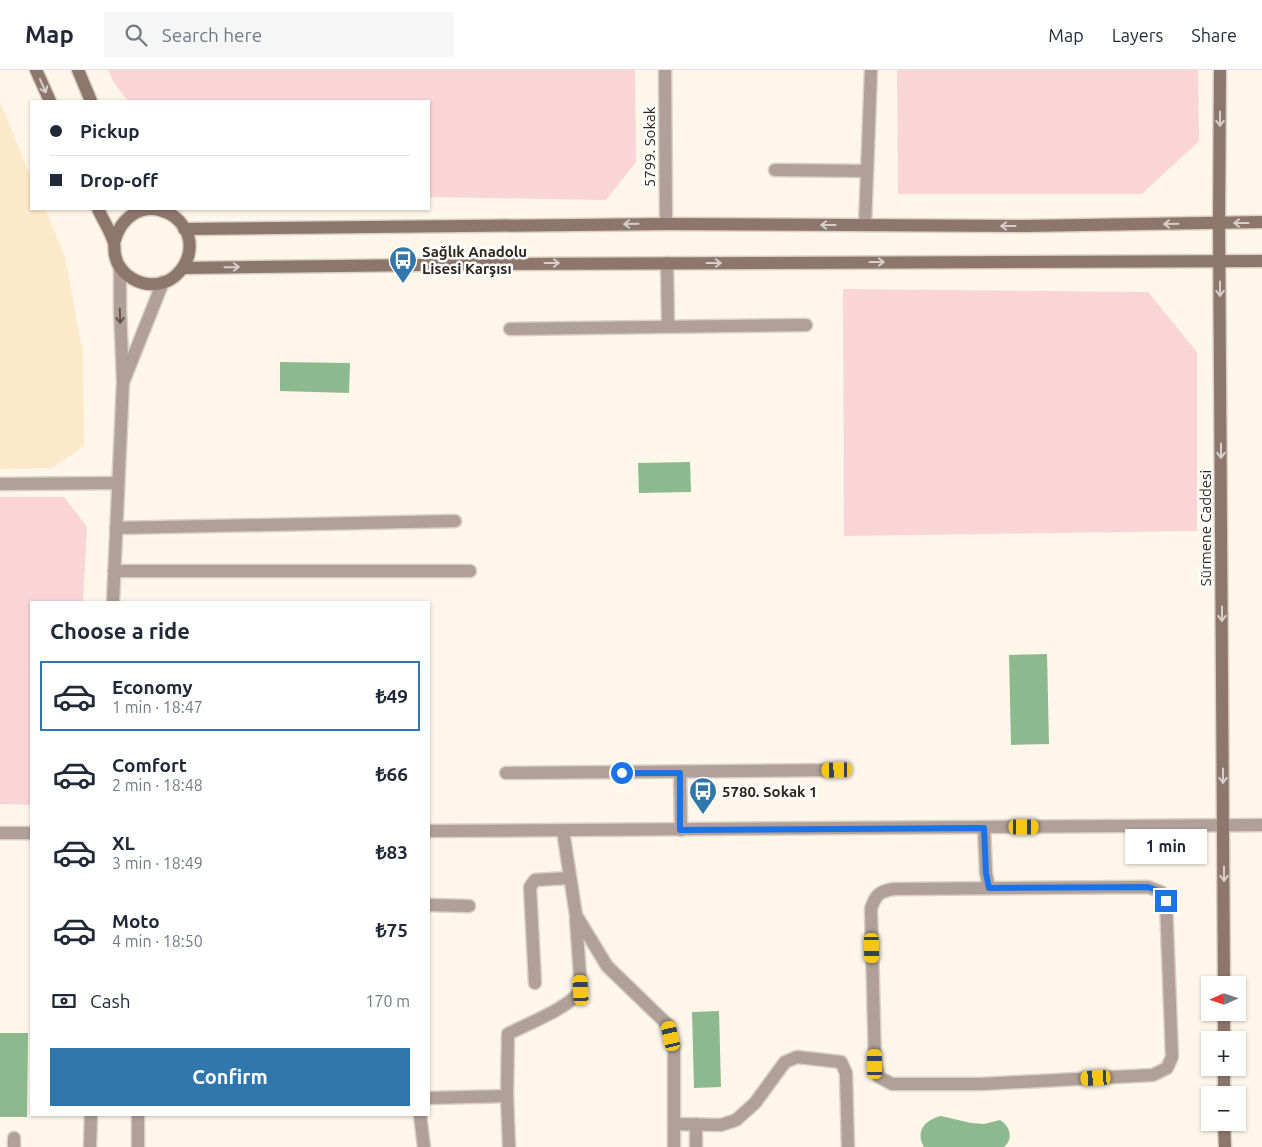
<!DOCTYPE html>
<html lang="en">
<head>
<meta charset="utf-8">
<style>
  body { margin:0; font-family:Ubuntu,sans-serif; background:#f6f6f7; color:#1f2937; height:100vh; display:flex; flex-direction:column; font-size:19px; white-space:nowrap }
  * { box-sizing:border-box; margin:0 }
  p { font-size:16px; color:#747a83 }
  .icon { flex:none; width:28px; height:28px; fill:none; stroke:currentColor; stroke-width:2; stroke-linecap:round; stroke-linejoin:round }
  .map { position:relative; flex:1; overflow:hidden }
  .drawer { position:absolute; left:30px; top:531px; width:400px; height:515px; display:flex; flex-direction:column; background:#fff; border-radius:0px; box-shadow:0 1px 4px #0004 }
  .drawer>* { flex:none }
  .banner { position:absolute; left:30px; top:30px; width:400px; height:110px; border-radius:0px; box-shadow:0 1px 4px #0004; display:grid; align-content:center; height:110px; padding:0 20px; background:#fff }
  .needle { width:32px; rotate:267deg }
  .buttons { position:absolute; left:1201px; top:906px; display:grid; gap:10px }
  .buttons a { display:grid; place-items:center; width:45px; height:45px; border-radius:0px; background:#fff; box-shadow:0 1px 4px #0004; font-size:25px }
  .end { position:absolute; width:22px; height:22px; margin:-11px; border:6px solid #1a73e8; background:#fff; box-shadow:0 0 0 2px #fff }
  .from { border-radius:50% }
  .bubble { position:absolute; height:35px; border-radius:0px; background:#fff; box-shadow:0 1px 4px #0004; font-size:16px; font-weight:700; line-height:35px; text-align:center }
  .car { position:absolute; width:15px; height:30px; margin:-15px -8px; border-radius:6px; box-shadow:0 0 4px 1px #0007; background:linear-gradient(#f5c518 24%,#345 0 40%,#f5c518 0 76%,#345 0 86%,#f5c518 0) }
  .banner b { display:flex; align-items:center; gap:18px; height:48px; font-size:19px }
  .banner b+b { border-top:1px solid #e0e1e3 }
  .banner i { width:12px; height:12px; background:#1f2937 }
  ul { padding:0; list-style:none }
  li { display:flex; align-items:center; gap:15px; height:70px; margin:0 10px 8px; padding:0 10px; border:2px solid transparent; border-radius:0px }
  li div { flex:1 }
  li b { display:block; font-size:19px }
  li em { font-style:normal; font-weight:700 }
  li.selected { border-color:#3077ab }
  li>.icon { width:45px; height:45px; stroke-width:1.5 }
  h2 { padding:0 20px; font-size:22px; line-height:60px }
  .pay { display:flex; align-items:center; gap:12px; height:55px; padding:0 20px; font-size:19px }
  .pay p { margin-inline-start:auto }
  .cta { display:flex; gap:10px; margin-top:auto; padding:10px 20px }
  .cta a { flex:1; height:58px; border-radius:0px; background:#3077ab; color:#fff; font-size:20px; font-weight:700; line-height:58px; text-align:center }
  header { display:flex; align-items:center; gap:30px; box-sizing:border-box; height:70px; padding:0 25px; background:#fff; border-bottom:1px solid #e0e1e3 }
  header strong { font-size:24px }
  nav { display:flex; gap:28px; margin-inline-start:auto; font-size:18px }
  .search { width:350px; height:45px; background:#f6f6f7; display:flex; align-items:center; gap:12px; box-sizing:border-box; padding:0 18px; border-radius:0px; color:#747a83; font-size:19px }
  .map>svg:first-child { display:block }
  .built { fill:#fce9ca }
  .green { fill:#fad5d8 }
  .water { fill:#8db98f }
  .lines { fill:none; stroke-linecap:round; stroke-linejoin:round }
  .lane-casing { stroke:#d8d1c4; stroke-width:15 }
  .street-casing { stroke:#d8d1c4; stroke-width:15 }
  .secondary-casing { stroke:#d8d1c4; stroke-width:15 }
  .lane { stroke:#b0a099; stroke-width:12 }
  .street { stroke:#b0a099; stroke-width:12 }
  .secondary { stroke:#8d776c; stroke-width:12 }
  .oneway { stroke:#d7cfcc }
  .oneway2 { stroke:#61574d }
  .route { stroke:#1a73e8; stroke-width:6 }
  .labels { text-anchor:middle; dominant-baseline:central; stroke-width:5; stroke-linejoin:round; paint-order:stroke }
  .street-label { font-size:15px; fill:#2d261a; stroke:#fff }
  .poi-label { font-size:15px; font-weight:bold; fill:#2d261a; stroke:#fff; text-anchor:start }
</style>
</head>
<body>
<header>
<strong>Map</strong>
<div class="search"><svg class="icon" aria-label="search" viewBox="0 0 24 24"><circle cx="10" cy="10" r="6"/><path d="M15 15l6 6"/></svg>Search here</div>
<nav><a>Map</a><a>Layers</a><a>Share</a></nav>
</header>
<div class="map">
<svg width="1262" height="1077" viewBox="0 0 1262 1077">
  <rect width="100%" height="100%" fill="#fef6e9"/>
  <!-- built -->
  <path class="built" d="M0,32L31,107V139H45L65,187L83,283L84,376L52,398L0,399Z"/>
  <!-- green -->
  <g class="green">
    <path d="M108,0H635L636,92L606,130L429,127V31H128L114,13Z"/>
    <path d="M897,0H1198L1199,71L1142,124H898Z"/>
    <path d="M843,219L1148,222L1197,282V461L844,466Z"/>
    <path d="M0,427H64L87,457L83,532H31V735L0,734Z"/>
  </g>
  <!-- water -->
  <g class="water">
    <path d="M280,292L350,293L349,323L280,321Z"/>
    <path d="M690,392L691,422L639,423L638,393Z"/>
    <path d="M1047,584L1049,674L1011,675L1009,585Z"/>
    <path d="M719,941L721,1017L694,1018L692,942Z"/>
    <path d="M0,963H28L27,1047H0Z"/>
    <path d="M941,1046L971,1053L984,1054L1000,1050C1010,1056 1014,1069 1004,1077H924C915,1061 925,1050 941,1046Z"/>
  </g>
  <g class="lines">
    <!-- lane casing -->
    <g class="lane-casing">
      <g id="lane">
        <path d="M775,100L867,101"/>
        <path d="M865,155L871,0"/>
        <path d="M667,193L668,256"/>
        <path d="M510,259L806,255"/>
        <path d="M116,458L455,451"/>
        <path d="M114,501H470"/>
        <path d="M506,703L837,700"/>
        <path d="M680,703L681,760"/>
        <path d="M984,758L986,803L989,818"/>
        <path d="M563,761L576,845L607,896L668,955L674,978V1077"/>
        <path d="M1148,817L1161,822L1166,831L1172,987L1167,998L1153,1005L981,1014H892L879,1007L875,994L871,839C875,825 880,821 894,819Z"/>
        <path d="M429,835L469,836"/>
        <path d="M535,913L530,817L535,810L570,808"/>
        <path d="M429,1028L507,1026"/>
        <path d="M420,1045L424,1077"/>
        <path d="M674,1054L721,1055L736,1050L755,1033L785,992L797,987L841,992L846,1003L848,1077"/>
        <path d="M696,1054V1077"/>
        <path d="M14,1077V1068"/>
        <path d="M138,1077V1045"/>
        <path d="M509,1077L507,1026L508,964C529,953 569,938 581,920L576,849"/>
      </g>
    </g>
    <!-- street casing -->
    <g class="street-casing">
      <g id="street">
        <path d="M665,0L666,154"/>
        <path d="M124,310L163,212"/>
        <path d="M0,414L118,413"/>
        <path d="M113,532L123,312L120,239V197"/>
        <path d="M429,761L1262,755"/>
        <path d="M0,763H31"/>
        <path d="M90,1077L91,1045"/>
      </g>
    </g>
    <!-- secondary casing -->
    <g class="secondary-casing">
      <g id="secondary">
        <path d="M36,0L50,31"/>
        <path d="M78,0L91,31"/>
        <path d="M1220,0L1219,153L1224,915"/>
        <path d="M98,139C103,150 111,162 114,173C115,177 114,181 115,185C119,206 142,218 162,213C174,210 184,199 188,187C201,141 129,114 114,173"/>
        <path d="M184,159L666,154L1025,156L1262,152"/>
        <path d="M183,198L506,194L1262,191"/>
        <path d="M1224,942V970"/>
        <path d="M1224,998V1025"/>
        <path d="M1224,1052L1225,1077"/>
      </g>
    </g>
    <!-- lane -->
    <use href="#lane" class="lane"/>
    <!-- street -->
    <use href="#street" class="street"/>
    <!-- secondary -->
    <use href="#secondary" class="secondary"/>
  </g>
  <!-- one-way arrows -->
  <defs><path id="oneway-shaft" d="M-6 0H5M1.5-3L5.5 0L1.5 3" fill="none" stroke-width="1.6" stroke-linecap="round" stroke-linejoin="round" transform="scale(1.25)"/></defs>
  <g class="oneway">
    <use href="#oneway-shaft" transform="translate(43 16) rotate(66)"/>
    <use href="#oneway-shaft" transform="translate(1220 49) rotate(90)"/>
    <use href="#oneway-shaft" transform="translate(1241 153) rotate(180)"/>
    <use href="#oneway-shaft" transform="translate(631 154) rotate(179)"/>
    <use href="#oneway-shaft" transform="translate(1171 154) rotate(179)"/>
    <use href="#oneway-shaft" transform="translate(828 155) rotate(-180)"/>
    <use href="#oneway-shaft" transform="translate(1008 156) rotate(-180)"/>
    <use href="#oneway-shaft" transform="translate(877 192)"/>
    <use href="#oneway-shaft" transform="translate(552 193)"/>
    <use href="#oneway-shaft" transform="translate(714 193)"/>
    <use href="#oneway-shaft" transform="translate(232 197) rotate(-1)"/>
    <use href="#oneway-shaft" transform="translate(1220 219) rotate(90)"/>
    <use href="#oneway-shaft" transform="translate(1221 381) rotate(90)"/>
    <use href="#oneway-shaft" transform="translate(1222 544) rotate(90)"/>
    <use href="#oneway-shaft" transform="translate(1223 706) rotate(90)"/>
    <use href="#oneway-shaft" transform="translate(1224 804) rotate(90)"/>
  </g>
  <use class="oneway2" href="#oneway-shaft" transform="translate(120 246) rotate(88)"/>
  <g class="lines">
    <!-- route -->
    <path class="route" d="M622,703H680V760L984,758L986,803L989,818L1148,817L1161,822L1166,831"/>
  </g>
  <!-- icons -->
  <defs>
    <g id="bus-pin" transform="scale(1.4375)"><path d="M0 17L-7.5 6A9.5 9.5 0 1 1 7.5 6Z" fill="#3077ab" stroke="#fff"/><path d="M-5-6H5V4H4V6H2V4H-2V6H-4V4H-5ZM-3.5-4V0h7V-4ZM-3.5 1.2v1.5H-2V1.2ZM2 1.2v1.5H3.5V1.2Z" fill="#fff"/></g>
  </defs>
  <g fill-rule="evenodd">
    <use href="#bus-pin" x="403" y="190"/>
    <use href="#bus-pin" x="703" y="721"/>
  </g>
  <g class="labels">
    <!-- street labels -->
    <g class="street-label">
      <text transform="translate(649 77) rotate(-90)">5799. Sokak</text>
      <text transform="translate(1205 458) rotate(-90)">Sürmene Caddesi</text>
    </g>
    <!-- poi labels -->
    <g class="poi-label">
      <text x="422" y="181">Sağlık Anadolu<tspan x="422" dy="17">Lisesi Karşısı</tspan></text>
      <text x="722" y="721">5780. Sokak 1</text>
    </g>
  </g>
</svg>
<div class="buttons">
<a><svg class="needle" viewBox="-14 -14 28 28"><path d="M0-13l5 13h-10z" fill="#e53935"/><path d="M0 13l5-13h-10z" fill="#747a83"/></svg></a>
<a>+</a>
<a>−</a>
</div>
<i class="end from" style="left:622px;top:703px"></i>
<i class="end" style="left:1166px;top:831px"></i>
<div class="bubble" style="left:1125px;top:759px;width:82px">1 min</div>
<i class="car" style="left:837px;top:700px;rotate:269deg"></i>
<i class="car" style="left:1024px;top:757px;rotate:90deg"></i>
<i class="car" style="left:872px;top:878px;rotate:179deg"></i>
<i class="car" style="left:581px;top:920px;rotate:357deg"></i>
<i class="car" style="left:671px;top:966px;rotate:347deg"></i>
<i class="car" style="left:875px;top:994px;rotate:359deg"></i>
<i class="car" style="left:1096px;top:1008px;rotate:267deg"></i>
<div class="banner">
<b><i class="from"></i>Pickup</b>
<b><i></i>Drop-off</b>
</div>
<section class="drawer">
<h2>Choose a ride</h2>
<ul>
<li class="selected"><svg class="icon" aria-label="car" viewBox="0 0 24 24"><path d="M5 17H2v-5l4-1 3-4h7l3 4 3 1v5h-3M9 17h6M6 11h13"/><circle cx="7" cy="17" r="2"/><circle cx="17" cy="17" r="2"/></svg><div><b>Economy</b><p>1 min · 18:47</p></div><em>₺49</em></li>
<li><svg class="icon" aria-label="car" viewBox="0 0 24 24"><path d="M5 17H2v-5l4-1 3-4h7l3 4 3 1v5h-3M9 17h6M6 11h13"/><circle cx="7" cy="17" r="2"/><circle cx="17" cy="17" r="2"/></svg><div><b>Comfort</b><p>2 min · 18:48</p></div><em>₺66</em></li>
<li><svg class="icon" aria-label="car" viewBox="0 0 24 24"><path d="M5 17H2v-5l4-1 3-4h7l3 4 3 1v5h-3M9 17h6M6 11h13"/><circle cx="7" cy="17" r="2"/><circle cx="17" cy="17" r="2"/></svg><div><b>XL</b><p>3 min · 18:49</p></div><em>₺83</em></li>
<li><svg class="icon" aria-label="car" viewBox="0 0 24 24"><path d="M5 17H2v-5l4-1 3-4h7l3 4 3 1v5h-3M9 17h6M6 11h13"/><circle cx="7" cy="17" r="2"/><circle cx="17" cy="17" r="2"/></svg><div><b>Moto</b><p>4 min · 18:50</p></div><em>₺75</em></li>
</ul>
<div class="pay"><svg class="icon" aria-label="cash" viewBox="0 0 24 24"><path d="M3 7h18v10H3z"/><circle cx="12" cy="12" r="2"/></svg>Cash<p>170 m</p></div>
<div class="cta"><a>Confirm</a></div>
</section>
</div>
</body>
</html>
